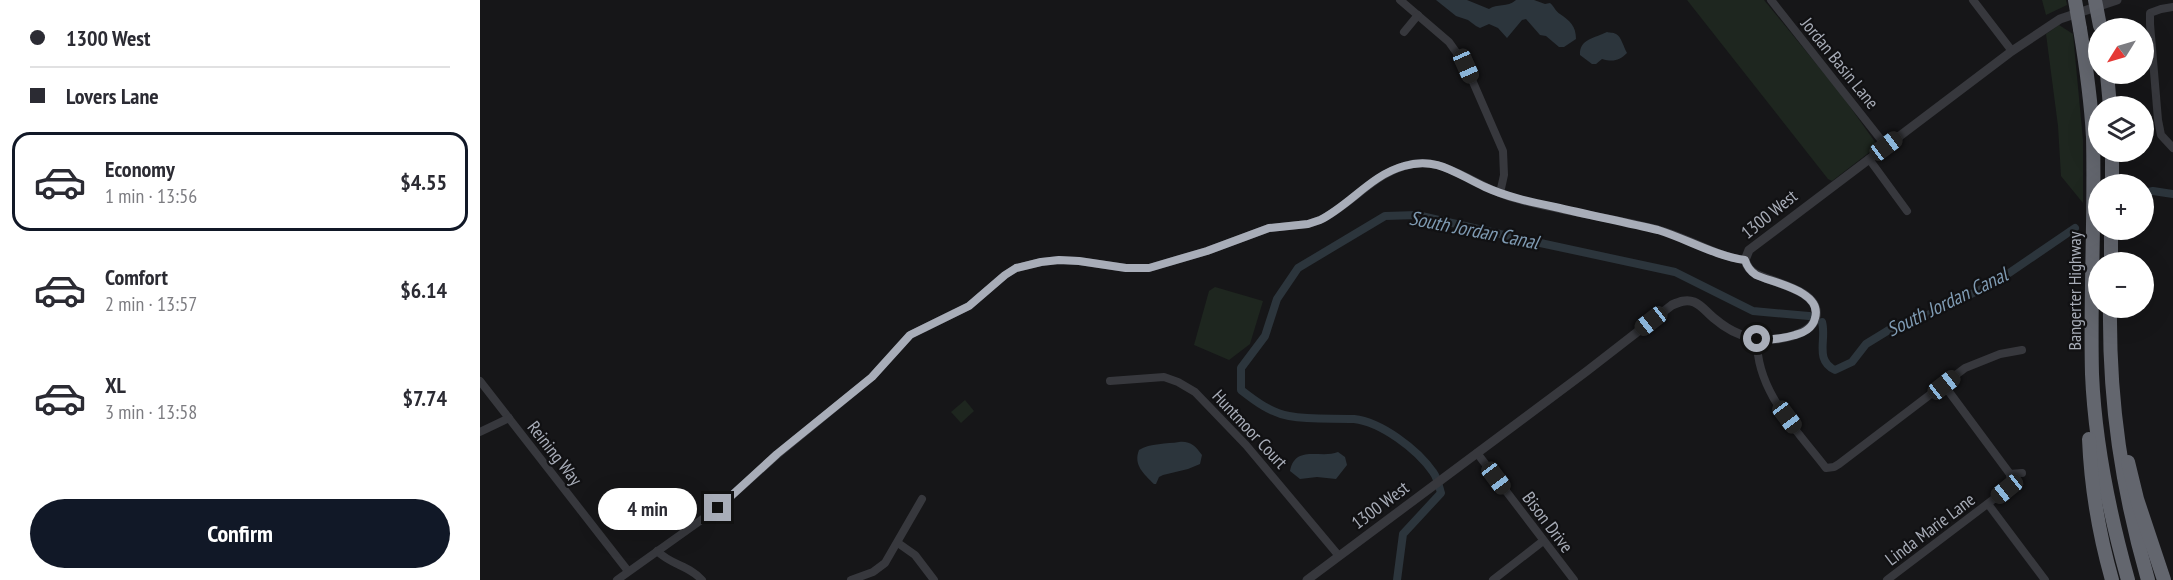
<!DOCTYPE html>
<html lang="en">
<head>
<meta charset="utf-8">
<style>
  body { margin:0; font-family:"PT Sans Narrow",sans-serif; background:#f2f2f3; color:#2b2b33; height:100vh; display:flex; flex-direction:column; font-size:22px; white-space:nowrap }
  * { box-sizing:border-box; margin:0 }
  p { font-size:20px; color:#7c7c81 }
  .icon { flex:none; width:33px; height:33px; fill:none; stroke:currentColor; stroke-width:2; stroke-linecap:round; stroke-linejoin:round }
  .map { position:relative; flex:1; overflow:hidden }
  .sheet { display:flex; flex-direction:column; background:#fff; width:480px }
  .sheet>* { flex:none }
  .guide { display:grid; align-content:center; height:132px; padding:0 30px; background:#fff }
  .needle { width:39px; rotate:233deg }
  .controls { position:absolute; left:1608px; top:18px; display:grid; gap:12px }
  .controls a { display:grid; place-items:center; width:66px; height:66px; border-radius:50%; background:#fff; box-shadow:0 6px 24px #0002; font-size:30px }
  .end { position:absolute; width:27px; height:27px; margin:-14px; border:8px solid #a8adb8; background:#111; box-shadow:0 0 0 3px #111 }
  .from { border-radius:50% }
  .bubble { position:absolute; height:42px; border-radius:21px; background:#fff; box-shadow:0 6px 24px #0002; font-size:20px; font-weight:700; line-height:42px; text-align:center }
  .car { position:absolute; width:18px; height:36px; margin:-18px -9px; border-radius:8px; box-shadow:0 0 4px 2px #0007; background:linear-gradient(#222 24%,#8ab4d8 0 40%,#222 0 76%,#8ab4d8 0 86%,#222 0) }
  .guide b { display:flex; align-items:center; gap:21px; height:57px; font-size:22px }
  .guide b+b { border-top:2px solid #e1e1e2 }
  .guide i { width:15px; height:15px; background:#2b2b33 }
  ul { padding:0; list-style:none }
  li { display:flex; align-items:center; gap:18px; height:99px; margin:0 12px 9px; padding:0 18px; border:3px solid transparent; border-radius:18px }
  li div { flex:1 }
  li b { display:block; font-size:22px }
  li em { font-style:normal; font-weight:700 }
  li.selected { border-color:#111827 }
  li>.icon { width:54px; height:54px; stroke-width:1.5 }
  .cta { display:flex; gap:12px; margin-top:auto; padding:12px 30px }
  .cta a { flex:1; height:69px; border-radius:36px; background:#111827; color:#fff; font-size:24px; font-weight:700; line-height:69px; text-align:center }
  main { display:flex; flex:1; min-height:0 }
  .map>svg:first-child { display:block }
  .green { fill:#1e261f }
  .water { fill:#2c353c }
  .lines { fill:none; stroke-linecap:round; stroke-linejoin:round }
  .canal { stroke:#2c353c; stroke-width:8 }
  .minor { stroke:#37383d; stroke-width:8 }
  .tertiary { stroke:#37383d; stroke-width:9 }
  .motorway { stroke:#63666e; stroke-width:14 }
  .motorway-bridge { stroke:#63666e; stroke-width:14 }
  .route { stroke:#a8adb8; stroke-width:8 }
  .labels { text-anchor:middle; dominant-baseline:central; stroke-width:4.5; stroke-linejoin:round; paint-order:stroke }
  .street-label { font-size:18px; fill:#a8adb8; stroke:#111113 }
  .water-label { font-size:20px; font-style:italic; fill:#7f9bb3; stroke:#111113 }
</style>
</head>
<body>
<main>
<section class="sheet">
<div class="guide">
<b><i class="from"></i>1300 West</b>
<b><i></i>Lovers Lane</b>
</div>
<ul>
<li class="selected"><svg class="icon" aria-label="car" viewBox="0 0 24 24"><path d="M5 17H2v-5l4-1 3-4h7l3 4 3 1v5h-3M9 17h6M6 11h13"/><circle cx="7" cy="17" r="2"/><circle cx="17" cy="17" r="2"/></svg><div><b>Economy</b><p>1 min · 13:56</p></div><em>$4.55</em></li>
<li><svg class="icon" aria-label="car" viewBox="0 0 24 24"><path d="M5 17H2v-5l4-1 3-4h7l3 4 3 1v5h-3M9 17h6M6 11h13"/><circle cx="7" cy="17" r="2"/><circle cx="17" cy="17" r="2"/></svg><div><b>Comfort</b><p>2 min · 13:57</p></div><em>$6.14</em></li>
<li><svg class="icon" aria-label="car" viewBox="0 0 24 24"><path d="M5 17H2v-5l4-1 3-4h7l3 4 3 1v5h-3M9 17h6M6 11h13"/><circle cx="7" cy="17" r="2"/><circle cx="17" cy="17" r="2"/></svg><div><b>XL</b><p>3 min · 13:58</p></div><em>$7.74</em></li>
</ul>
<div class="cta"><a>Confirm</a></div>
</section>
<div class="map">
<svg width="1693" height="580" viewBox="0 0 1693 580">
  <rect width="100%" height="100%" fill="#161618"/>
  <!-- green -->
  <g class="green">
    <path d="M1207,0H1284L1361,94L1395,142V148L1352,181L1348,179Z"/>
    <path d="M1562,0H1586L1587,5L1566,15Z"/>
    <path d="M1579,25L1593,34L1603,140V203L1581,176L1578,126L1566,34Z"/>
    <path d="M735,287L783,301L770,344L749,360L714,345L729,291Z"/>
    <path d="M485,400L494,411L481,423L471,412Z"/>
  </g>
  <!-- water -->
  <g class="water">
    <path d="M956,0H987L1009,9C1017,3 1027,8 1036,0H1054L1065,4L1070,3C1074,6 1076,12 1080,14C1090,21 1096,26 1096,39L1084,47H1079L1066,36L1060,35L1046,19L1042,20L1027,38L1018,28L1009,24L1000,28L996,26L988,20L976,16Z"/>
    <path d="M1127,32C1129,33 1133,32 1136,34C1141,36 1144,48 1147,53C1139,61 1133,62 1122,59L1116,64H1112L1100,55C1099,39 1115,38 1127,32Z"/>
    <path d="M699,442C711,441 715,446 722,455L720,464L708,469L683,475L679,477L676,484H674C664,474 653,465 659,450C670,443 687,444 699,442Z"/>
    <path d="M858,452L865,457L867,465L856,479L837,477L820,479L810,471C815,444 841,459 858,452Z"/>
  </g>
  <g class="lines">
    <!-- canal -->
    <g class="canal">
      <path d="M1664,193L1673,191L1693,194"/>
      <path d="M1342,322C1347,339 1334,360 1355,370L1372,362L1386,344L1417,325L1450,314L1516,282L1595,228"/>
      <path d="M917,580L923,534L961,493C959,486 957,477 953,472C937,449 901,422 874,419C852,418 831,420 809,416C791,413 775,401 761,390V368L785,336L797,299L818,268L905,216L937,215L1051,241L1195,272L1273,311L1329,316"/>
    </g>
    <!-- minor -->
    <g class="minor">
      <path d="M920,0L969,42L986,66L1023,151L1024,175L1020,193"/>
      <path d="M1291,0L1406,146"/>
      <path d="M1493,0L1532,51"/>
      <path d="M1693,7L1681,9L1670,13V24L1678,120L1681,135L1693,148"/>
      <path d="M924,32L938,15"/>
      <path d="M1389,159L1427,211"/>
      <path d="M1277,339C1276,391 1316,429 1346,468L1354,467L1359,464L1485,368L1520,354L1542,350"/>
      <path d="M0,381L148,571"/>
      <path d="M630,381L684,377L698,382L715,392L766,445L859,556"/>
      <path d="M1464,385L1530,474"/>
      <path d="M0,432L29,418"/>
      <path d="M997,453L1094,580"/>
      <path d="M1530,474L1542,473"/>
      <path d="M1508,504L1565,580"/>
      <path d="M418,543L435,555L454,580"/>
      <path d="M177,551C191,565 210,566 222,580"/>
      <path d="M137,580L238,508L297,455L392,377L430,335L489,306L525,275L536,268L561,262L579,260L599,261L646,268H669L727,251L789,228L828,224L840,220C873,204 894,172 932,164C964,157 1001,189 1033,198C1081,212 1132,217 1180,230C1209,238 1235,256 1265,260"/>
      <path d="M371,580L393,572L405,563L442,499"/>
      <path d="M1013,580L1063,541"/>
      <path d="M1407,580L1527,489L1531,482L1530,474"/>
    </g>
    <!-- tertiary -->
    <path class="tertiary" d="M827,580L1107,371L1192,305C1199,302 1206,299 1214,302C1222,305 1228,314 1235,319C1257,338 1284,344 1312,336C1322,333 1334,328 1336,316C1340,290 1293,283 1276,274C1270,271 1267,267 1265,260L1269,250L1532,51L1580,19L1637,0"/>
    <!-- motorway -->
    <g class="motorway">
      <path d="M1600,29C1606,65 1611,101 1613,137C1615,216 1610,295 1612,374C1615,444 1629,512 1648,580"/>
      <path d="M1627,74L1630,106"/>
      <path d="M1632,152V184"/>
      <path d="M1631,262V230"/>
      <path d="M1630,308C1629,403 1642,489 1668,580"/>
      <path d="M1609,439C1611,487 1619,534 1632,580"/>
      <path d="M1648,462L1657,499L1684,580"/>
    </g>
    <!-- motorway-bridge -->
    <g class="motorway-bridge">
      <path d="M1595,0L1600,29"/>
      <path d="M1615,0L1620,26"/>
    </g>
  </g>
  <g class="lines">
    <!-- route -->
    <path class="route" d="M238,508L297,454L392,377L430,335L489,306L525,275L536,268L561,262L579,260L599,261L646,268H669L727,251L789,228L828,224L840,220C870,205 891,175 924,166C957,156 976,174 1005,187C1027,197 1051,202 1075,207C1109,215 1144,222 1178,230C1207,239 1235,256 1265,260C1267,267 1270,271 1276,275C1293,283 1343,291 1335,318C1333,328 1323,333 1315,335C1302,339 1290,340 1277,339"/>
  </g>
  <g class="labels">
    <!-- street labels -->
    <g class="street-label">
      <text transform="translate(1360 63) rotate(51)">Jordan Basin Lane</text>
      <text transform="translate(1289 214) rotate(-39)">1300 West</text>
      <text transform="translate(1594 291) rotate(-90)">Bangerter Highway</text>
      <text transform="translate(770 429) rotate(47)">Huntmoor Court</text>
      <text transform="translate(75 453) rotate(52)">Reining Way</text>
      <text transform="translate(900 505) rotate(-37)">1300 West</text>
      <text transform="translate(1068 522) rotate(53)">Bison Drive</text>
      <text transform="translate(1450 529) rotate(-37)">Linda Marie Lane</text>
    </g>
    <!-- water labels -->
    <g class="water-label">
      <text transform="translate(994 230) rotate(11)">South Jordan Canal</text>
      <text transform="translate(1467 302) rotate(-26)">South Jordan Canal</text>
    </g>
  </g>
</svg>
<div class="controls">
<a><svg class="needle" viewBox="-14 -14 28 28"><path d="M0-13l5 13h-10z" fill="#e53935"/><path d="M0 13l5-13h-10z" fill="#7c7c81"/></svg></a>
<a><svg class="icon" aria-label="layers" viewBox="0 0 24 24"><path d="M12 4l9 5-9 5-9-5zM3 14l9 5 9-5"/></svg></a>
<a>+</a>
<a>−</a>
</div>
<i class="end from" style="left:1277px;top:339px"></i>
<i class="end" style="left:238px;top:508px"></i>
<div class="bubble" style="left:118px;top:488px;width:99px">4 min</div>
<i class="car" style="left:986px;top:66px;rotate:156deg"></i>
<i class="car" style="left:1406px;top:146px;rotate:53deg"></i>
<i class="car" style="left:1171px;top:321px;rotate:232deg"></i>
<i class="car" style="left:1464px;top:385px;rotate:52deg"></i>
<i class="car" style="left:1307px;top:417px;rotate:143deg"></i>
<i class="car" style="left:1016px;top:478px;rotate:143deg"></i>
<i class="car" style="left:1527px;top:489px;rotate:231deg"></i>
</div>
</main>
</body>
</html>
